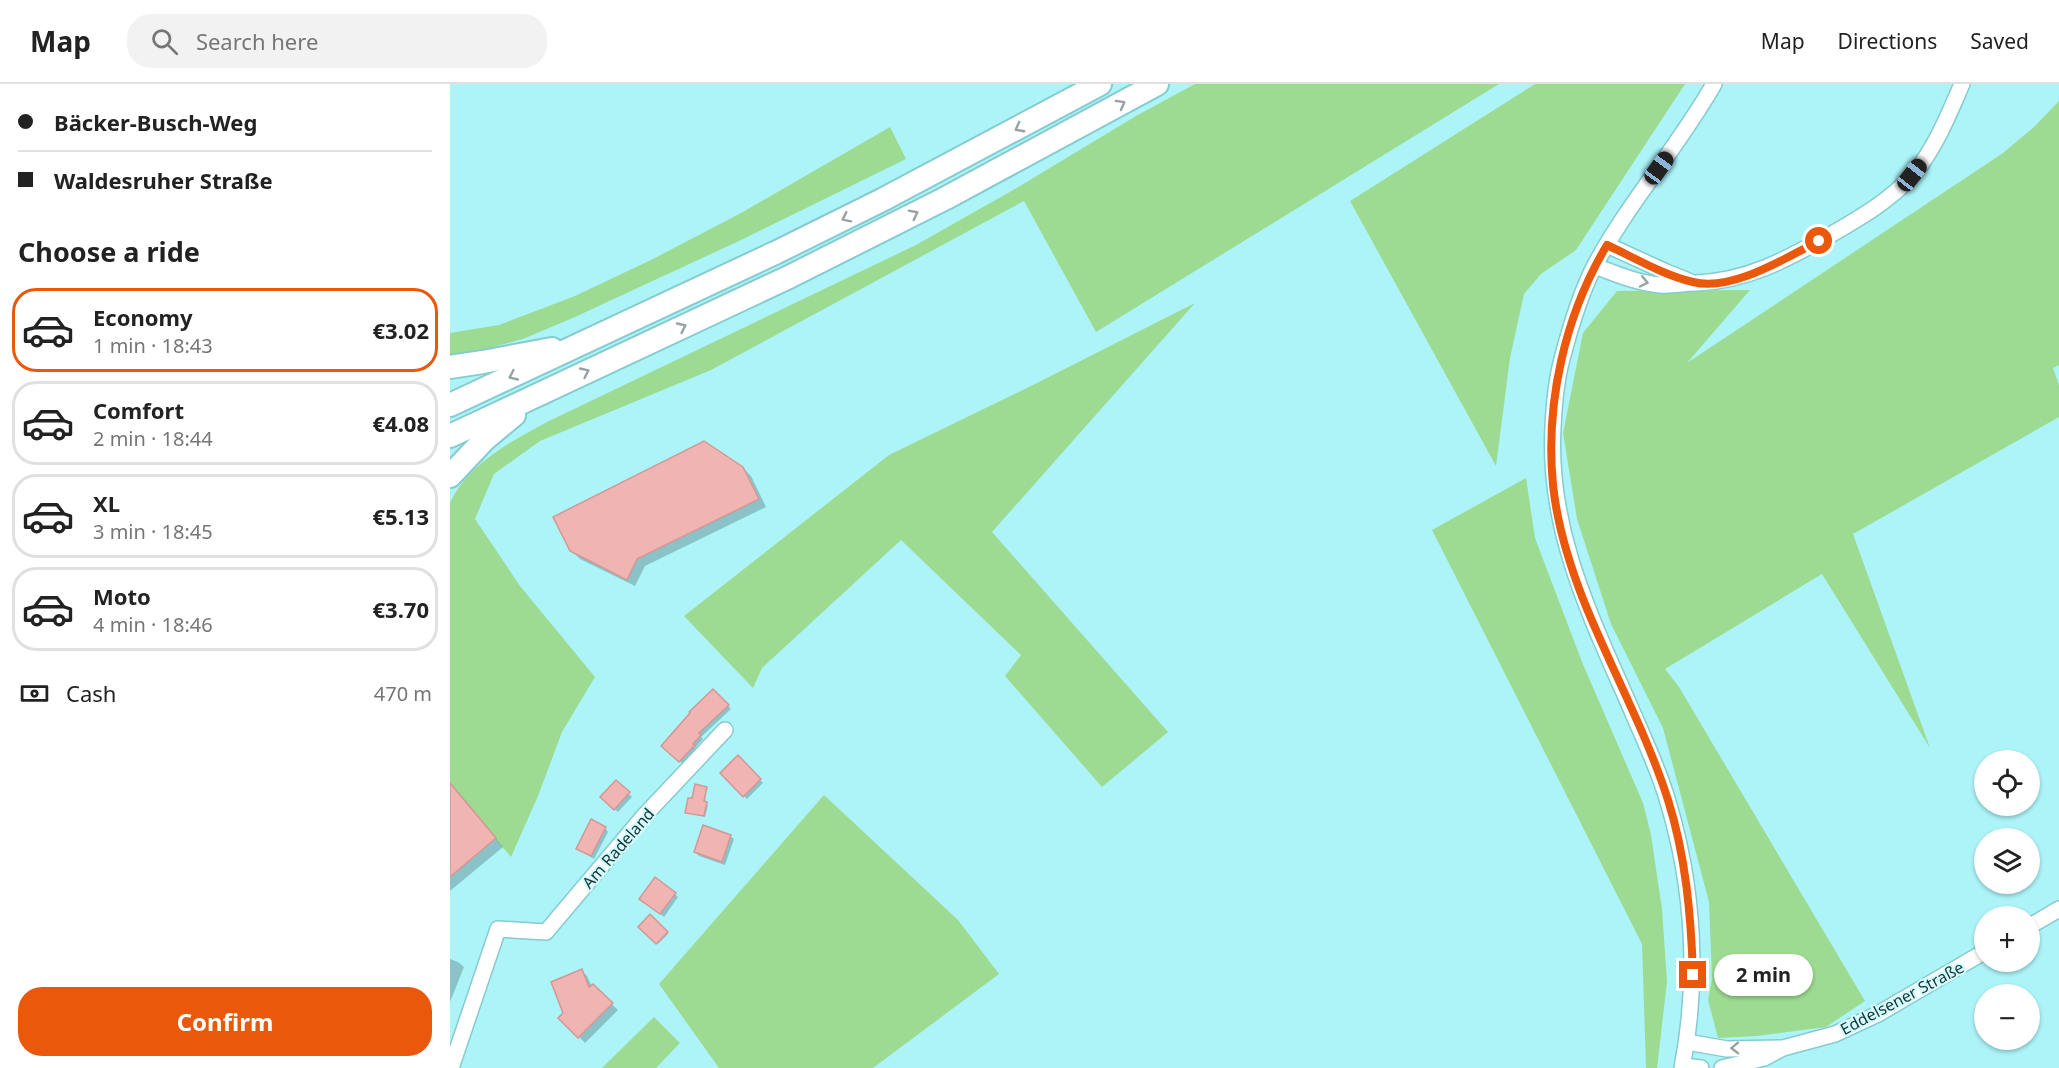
<!DOCTYPE html>
<html lang="en">
<head>
<meta charset="utf-8">
<style>
  body { margin:0; font-family:"Noto Sans",sans-serif; background:#f2f2f2; color:#222; height:100vh; display:flex; flex-direction:column; font-size:22px; white-space:nowrap }
  * { box-sizing:border-box; margin:0 }
  p { font-size:20px; color:#767676 }
  .icon { flex:none; width:33px; height:33px; fill:none; stroke:currentColor; stroke-width:2; stroke-linecap:round; stroke-linejoin:round }
  .map { position:relative; flex:1; overflow:hidden }
  .side { display:flex; flex-direction:column; background:#fff; width:450px }
  .side>* { flex:none }
  .banner { display:grid; align-content:center; height:132px; padding:0 18px; background:#fff }
  .buttons { position:absolute; left:1524px; top:666px; display:grid; gap:12px }
  .buttons a { display:grid; place-items:center; width:66px; height:66px; border-radius:50%; background:#fff; box-shadow:0 2px 4px #0004; font-size:30px }
  .end { position:absolute; width:27px; height:27px; margin:-14px; border:8px solid #ea580c; background:#fff; box-shadow:0 0 0 3px #fff }
  .from { border-radius:50% }
  .bubble { position:absolute; height:42px; border-radius:21px; background:#fff; box-shadow:0 2px 4px #0004; font-size:20px; font-weight:700; line-height:42px; text-align:center }
  .car { position:absolute; width:18px; height:36px; margin:-18px -9px; border-radius:8px; box-shadow:0 0 4px 2px #0007; background:linear-gradient(#222 24%,#8ab4d8 0 40%,#222 0 76%,#8ab4d8 0 86%,#222 0) }
  .banner b { display:flex; align-items:center; gap:21px; height:57px; font-size:22px }
  .banner b+b { border-top:2px solid #e0e0e0 }
  .banner i { width:15px; height:15px; background:#222 }
  ul { padding:0; list-style:none }
  li { display:flex; align-items:center; gap:18px; height:84px; margin:0 12px 9px; padding:0 6px; border:3px solid #e0e0e0; border-radius:24px }
  li div { flex:1 }
  li b { display:block; font-size:22px }
  li em { font-style:normal; font-weight:700 }
  li.current { border-color:#ea580c }
  li>.icon { width:54px; height:54px; stroke-width:1.5 }
  h2 { padding:0 18px; font-size:27px; line-height:72px }
  .pay { display:flex; align-items:center; gap:15px; height:66px; padding:0 18px; font-size:22px }
  .pay p { margin-inline-start:auto }
  .primary-button { display:flex; gap:12px; margin-top:auto; padding:12px 18px }
  .primary-button a { flex:1; height:69px; border-radius:24px; background:#ea580c; color:#fff; font-size:24px; font-weight:700; line-height:69px; text-align:center }
  header { display:flex; align-items:center; gap:36px; box-sizing:border-box; height:84px; padding:0 30px; background:#fff; border-bottom:2px solid #e0e0e0 }
  header strong { font-size:28px }
  nav { display:flex; gap:33px; margin-inline-start:auto; font-size:21px }
  .search { width:420px; height:54px; background:#f2f2f2; display:flex; align-items:center; gap:15px; box-sizing:border-box; padding:0 21px; border-radius:24px; color:#767676; font-size:22px }
  main { display:flex; flex:1; min-height:0 }
  .map>svg:first-child { display:block }
  .green { fill:#9ddb92 }
  .shadow { fill:#0003 }
  .building { fill:#f0b4b2; stroke:#d29896; stroke-width:1.5 }
  .lines { fill:none; stroke-linecap:round; stroke-linejoin:round }
  .minor-casing { stroke:#85cbd0; stroke-width:18 }
  .highway-casing { stroke:#85cbd0; stroke-width:26 }
  .minor { stroke:#fff; stroke-width:15 }
  .highway { stroke:#fff; stroke-width:22 }
  .oneway { stroke:#96a3a4 }
  .route { stroke:#ea580c; stroke-width:8 }
  .labels { text-anchor:middle; dominant-baseline:central; stroke-width:4.5; stroke-linejoin:round; paint-order:stroke }
  .street-label { font-size:16px; fill:#163335; stroke:#d3fcfe }
</style>
</head>
<body>
<header>
<strong>Map</strong>
<div class="search"><svg class="icon" aria-label="search" viewBox="0 0 24 24"><circle cx="10" cy="10" r="6"/><path d="M15 15l6 6"/></svg>Search here</div>
<nav><a>Map</a><a>Directions</a><a>Saved</a></nav>
</header>
<main>
<section class="side">
<div class="banner">
<b><i class="from"></i>Bäcker-Busch-Weg</b>
<b><i></i>Waldesruher Straße</b>
</div>
<h2>Choose a ride</h2>
<ul>
<li class="current"><svg class="icon" aria-label="car" viewBox="0 0 24 24"><path d="M5 17H2v-5l4-1 3-4h7l3 4 3 1v5h-3M9 17h6M6 11h13"/><circle cx="7" cy="17" r="2"/><circle cx="17" cy="17" r="2"/></svg><div><b>Economy</b><p>1 min · 18:43</p></div><em>€3.02</em></li>
<li><svg class="icon" aria-label="car" viewBox="0 0 24 24"><path d="M5 17H2v-5l4-1 3-4h7l3 4 3 1v5h-3M9 17h6M6 11h13"/><circle cx="7" cy="17" r="2"/><circle cx="17" cy="17" r="2"/></svg><div><b>Comfort</b><p>2 min · 18:44</p></div><em>€4.08</em></li>
<li><svg class="icon" aria-label="car" viewBox="0 0 24 24"><path d="M5 17H2v-5l4-1 3-4h7l3 4 3 1v5h-3M9 17h6M6 11h13"/><circle cx="7" cy="17" r="2"/><circle cx="17" cy="17" r="2"/></svg><div><b>XL</b><p>3 min · 18:45</p></div><em>€5.13</em></li>
<li><svg class="icon" aria-label="car" viewBox="0 0 24 24"><path d="M5 17H2v-5l4-1 3-4h7l3 4 3 1v5h-3M9 17h6M6 11h13"/><circle cx="7" cy="17" r="2"/><circle cx="17" cy="17" r="2"/></svg><div><b>Moto</b><p>4 min · 18:46</p></div><em>€3.70</em></li>
</ul>
<div class="pay"><svg class="icon" aria-label="cash" viewBox="0 0 24 24"><path d="M3 7h18v10H3z"/><circle cx="12" cy="12" r="2"/></svg>Cash<p>470 m</p></div>
<div class="primary-button"><a>Confirm</a></div>
</section>
<div class="map">
<svg width="1609" height="984" viewBox="0 0 1609 984">
  <rect width="100%" height="100%" fill="#adf4f9"/>
  <!-- green -->
  <g class="green">
    <path d="M745,0H1049L646,248L574,117L261,286L90,357L44,390L25,435L70,502L145,593L112,648L88,712L61,773L0,702V419C19,378 61,358 99,337L466,161L570,102L686,32Z"/>
    <path d="M1085,0H1235L1126,166L1091,190L1074,210L1060,274L1046,382L900,117Z"/>
    <path d="M1609,17V281L1603,284L1609,301V333L1403,450L1480,664L1372,490L1215,585L1229,603L1415,917L1376,943L1307,952L1268,954L1258,916L1262,895L1259,818L1213,644L1161,540L1127,435L1113,349L1133,249L1167,207L1300,206L1237,279L1553,69L1584,43Z"/>
    <path d="M440,43L456,75L291,156L125,233L73,255L25,268L0,271V249L49,241L125,212L203,175L291,129Z"/>
    <path d="M745,219L542,448L718,648L652,703L555,592L571,571L451,456L312,584L303,604L234,532L439,371L577,304Z"/>
    <path d="M1076,394L1085,454L1132,578L1193,719L1201,751L1212,825L1217,898L1207,984H1196L1192,860L982,446Z"/>
    <path d="M374,711L508,836L549,890L423,984H269L209,900Z"/>
    <path d="M204,933L230,959L206,984H152Z"/>
  </g>
  <!-- shadow -->
  <g class="shadow">
    <path d="M293,384L301,392L316,423L195,482L185,502L130,475L121,466Z"/>
    <path d="M263,607L281,625L251,653L253,655L245,664L247,665L233,680L213,662Z"/>
    <path d="M288,673L313,699L297,715L272,689Z"/>
    <path d="M166,698L182,713L168,728L152,713Z"/>
    <path d="M0,703L9,710L53,763L0,807Z"/>
    <path d="M256,704L255,719L258,721L255,733L238,729L243,716Z"/>
    <path d="M155,744L158,748L144,775L128,765Z"/>
    <path d="M280,752L284,755L275,781L249,772L245,768Z"/>
    <path d="M225,810L228,813L214,833L194,818Z"/>
    <path d="M200,832L218,850L208,860L190,843Z"/>
    <path d="M0,875L8,878L14,883L0,918Z"/>
    <path d="M132,887L137,892L142,903L143,902L168,926L135,959L110,934L115,930Z"/>
  </g>
  <!-- building -->
  <g class="building">
    <path d="M254,357L293,383L309,415L187,475L177,496L120,467L103,433Z"/>
    <path d="M263,605L279,621L249,649L251,651L243,660L245,661L229,678L211,662L240,629L239,628Z"/>
    <path d="M288,671L311,695L293,713L270,689Z"/>
    <path d="M166,696L180,708L164,726L150,713Z"/>
    <path d="M0,699L46,754L0,793Z"/>
    <path d="M245,700L257,703L254,717L257,718L254,732L235,729L238,714H242Z"/>
    <path d="M141,735L156,743L141,772L126,765Z"/>
    <path d="M253,741L281,751L272,778L244,768Z"/>
    <path d="M205,793L226,809L210,830L189,815Z"/>
    <path d="M200,830L218,848L206,860L188,843Z"/>
    <path d="M132,885L139,903L143,900L163,919L128,954L108,934L113,929L101,898Z"/>
  </g>
  <g class="lines">
    <!-- minor casing -->
    <g class="minor-casing">
      <g id="minor">
        <path d="M1157,161L1214,187L1241,198"/>
        <path d="M1145,182C1166,190 1187,199 1210,201C1223,202 1234,199 1246,199C1298,197 1337,175 1382,150C1411,133 1439,117 1462,92C1485,65 1498,32 1512,0"/>
        <path d="M1580,842L1609,825"/>
        <path d="M1237,958L1277,965L1330,964"/>
        <path d="M1233,982L1251,984"/>
        <path d="M1,984L48,845L96,848L193,733L275,646"/>
        <path d="M1232,984C1249,896 1244,804 1218,718C1210,689 1197,662 1185,634C1144,539 1097,450 1103,343C1104,321 1106,297 1112,275C1120,244 1130,210 1145,181C1179,118 1228,63 1264,0"/>
        <path d="M1272,984L1314,974L1333,964L1385,950L1428,930L1534,868"/>
      </g>
    </g>
    <!-- highway casing -->
    <g class="highway-casing">
      <g id="highway">
        <path d="M0,283L33,278L102,265"/>
        <path d="M0,321L327,168L432,116L650,0"/>
        <path d="M0,352L339,193L496,114L707,0"/>
        <path d="M0,392L35,355L64,331"/>
      </g>
    </g>
    <!-- minor -->
    <use href="#minor" class="minor"/>
    <!-- highway -->
    <use href="#highway" class="highway"/>
  </g>
  <!-- one-way arrows -->
  <defs><path id="oneway-chevron" d="M-2-3.5L2.5 0L-2 3.5" fill="none" stroke-width="1.6" stroke-linecap="round" stroke-linejoin="round" transform="scale(1.5)"/></defs>
  <g class="oneway">
    <use href="#oneway-chevron" transform="translate(671 20) rotate(-29)"/>
    <use href="#oneway-chevron" transform="translate(569 44) rotate(152)"/>
    <use href="#oneway-chevron" transform="translate(464 130) rotate(-27)"/>
    <use href="#oneway-chevron" transform="translate(396 134) rotate(154)"/>
    <use href="#oneway-chevron" transform="translate(1194 198) rotate(12)"/>
    <use href="#oneway-chevron" transform="translate(232 243) rotate(-25)"/>
    <use href="#oneway-chevron" transform="translate(135 288) rotate(-25)"/>
    <use href="#oneway-chevron" transform="translate(63 292) rotate(155)"/>
    <use href="#oneway-chevron" transform="translate(1285 964) rotate(179)"/>
  </g>
  <g class="lines">
    <!-- route -->
    <path class="route" d="M1243,891C1241,832 1236,773 1218,716C1196,647 1160,583 1133,515C1119,479 1107,440 1103,401C1095,319 1115,231 1157,161C1185,174 1213,191 1243,198C1282,208 1335,174 1369,157"/>
  </g>
  <g class="labels">
    <!-- street labels -->
    <g class="street-label">
      <text transform="translate(168 764) rotate(-49)">Am Radeland</text>
      <text transform="translate(1452 914) rotate(-28)">Eddelsener Straße</text>
    </g>
  </g>
</svg>
<div class="buttons">
<a><svg class="icon" aria-label="locate" viewBox="0 0 24 24"><circle cx="12" cy="12" r="6"/><path d="M12 2v4M12 18v4M2 12h4M18 12h4"/></svg></a>
<a><svg class="icon" aria-label="layers" viewBox="0 0 24 24"><path d="M12 4l9 5-9 5-9-5zM3 14l9 5 9-5"/></svg></a>
<a>+</a>
<a>−</a>
</div>
<i class="end from" style="left:1369px;top:157px"></i>
<i class="end" style="left:1243px;top:891px"></i>
<div class="bubble" style="left:1264px;top:870px;width:99px">2 min</div>
<i class="car" style="left:1209px;top:84px;rotate:36deg"></i>
<i class="car" style="left:1462px;top:91px;rotate:38deg"></i>
</div>
</main>
</body>
</html>
